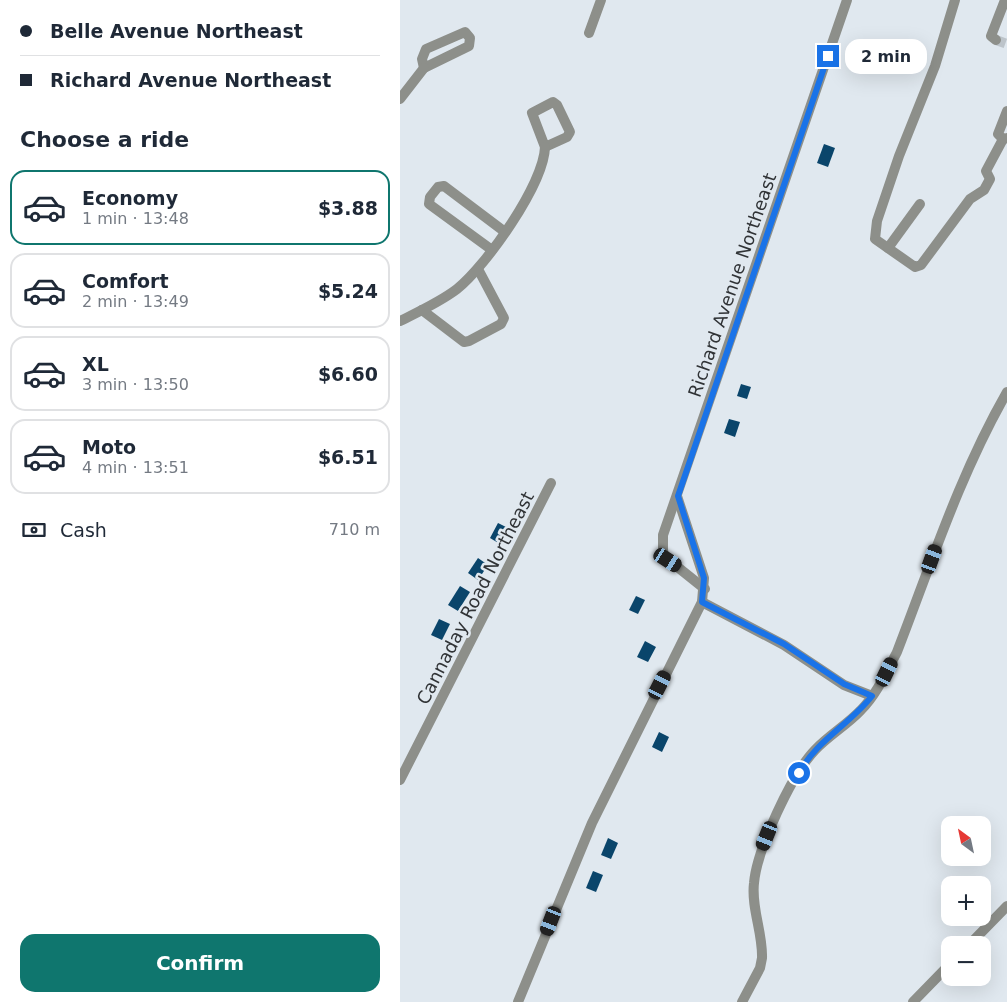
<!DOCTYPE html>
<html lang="en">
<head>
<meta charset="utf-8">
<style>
  body { margin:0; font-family:"DejaVu Sans",sans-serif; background:#f6f6f7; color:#1f2937; height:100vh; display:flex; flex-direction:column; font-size:19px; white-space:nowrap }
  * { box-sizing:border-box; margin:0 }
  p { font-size:16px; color:#747a83 }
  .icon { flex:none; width:28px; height:28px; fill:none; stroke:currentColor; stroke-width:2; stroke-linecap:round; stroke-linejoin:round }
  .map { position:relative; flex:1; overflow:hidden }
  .drawer { display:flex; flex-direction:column; background:#fff; width:400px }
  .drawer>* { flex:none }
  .guide { display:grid; align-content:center; height:110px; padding:0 20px; background:#fff }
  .needle { width:32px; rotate:327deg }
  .tools { position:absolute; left:541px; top:816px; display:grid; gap:10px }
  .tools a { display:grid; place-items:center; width:50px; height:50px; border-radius:10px; background:#fff; box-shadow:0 5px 20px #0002; font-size:25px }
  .end { position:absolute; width:22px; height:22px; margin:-11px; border:6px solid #1a73e8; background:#fff; box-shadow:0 0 0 2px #fff }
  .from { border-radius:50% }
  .bubble { position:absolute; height:35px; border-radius:15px; background:#fff; box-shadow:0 5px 20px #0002; font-size:16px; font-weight:700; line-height:35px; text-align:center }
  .car { position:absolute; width:15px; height:30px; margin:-15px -8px; border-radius:6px; box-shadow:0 0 4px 1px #0007; background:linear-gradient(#222 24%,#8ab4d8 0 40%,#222 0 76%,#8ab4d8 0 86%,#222 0) }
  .guide b { display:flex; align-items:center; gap:18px; height:48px; font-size:19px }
  .guide b+b { border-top:1px solid #e0e1e3 }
  .guide i { width:12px; height:12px; background:#1f2937 }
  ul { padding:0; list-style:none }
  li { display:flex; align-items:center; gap:15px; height:75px; margin:0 10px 8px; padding:0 10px; border:2px solid #e0e1e3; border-radius:15px }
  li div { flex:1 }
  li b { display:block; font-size:19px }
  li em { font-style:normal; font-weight:700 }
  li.selected { border-color:#0f766e }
  li>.icon { width:45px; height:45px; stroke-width:1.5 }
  h2 { padding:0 20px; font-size:22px; line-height:60px }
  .pay { display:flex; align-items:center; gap:12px; height:55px; padding:0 20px; font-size:19px }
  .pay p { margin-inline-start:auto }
  .primary-button { display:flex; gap:10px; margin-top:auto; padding:10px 20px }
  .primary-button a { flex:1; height:58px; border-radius:15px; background:#0f766e; color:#fff; font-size:20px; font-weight:700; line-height:58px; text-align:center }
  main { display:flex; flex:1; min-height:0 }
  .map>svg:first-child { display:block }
  .building { fill:#0a456b }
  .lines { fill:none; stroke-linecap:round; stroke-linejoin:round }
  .minor-tunnel { stroke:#bdc4ca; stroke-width:10; stroke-dasharray:10 5; stroke-linecap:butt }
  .minor { stroke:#8d8f8a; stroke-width:10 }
  .route { stroke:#1a73e8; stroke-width:6 }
  .labels { text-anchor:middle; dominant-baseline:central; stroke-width:5; stroke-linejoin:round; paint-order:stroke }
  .street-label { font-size:18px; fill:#303336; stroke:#e0e8ef }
</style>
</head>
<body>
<main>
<section class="drawer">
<div class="guide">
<b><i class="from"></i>Belle Avenue Northeast</b>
<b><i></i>Richard Avenue Northeast</b>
</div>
<h2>Choose a ride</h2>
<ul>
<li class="selected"><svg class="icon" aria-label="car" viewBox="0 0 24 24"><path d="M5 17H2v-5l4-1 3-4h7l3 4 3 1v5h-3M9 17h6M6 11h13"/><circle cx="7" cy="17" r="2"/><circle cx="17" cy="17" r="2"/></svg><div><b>Economy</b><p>1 min · 13:48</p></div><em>$3.88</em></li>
<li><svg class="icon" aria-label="car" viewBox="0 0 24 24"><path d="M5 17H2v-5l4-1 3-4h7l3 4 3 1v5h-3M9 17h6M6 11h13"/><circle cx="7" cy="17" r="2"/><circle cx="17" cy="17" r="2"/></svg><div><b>Comfort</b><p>2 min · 13:49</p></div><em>$5.24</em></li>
<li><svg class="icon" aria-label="car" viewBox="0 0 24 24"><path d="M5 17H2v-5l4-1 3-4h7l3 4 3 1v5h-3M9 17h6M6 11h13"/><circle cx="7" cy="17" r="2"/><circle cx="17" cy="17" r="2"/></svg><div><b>XL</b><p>3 min · 13:50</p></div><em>$6.60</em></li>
<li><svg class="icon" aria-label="car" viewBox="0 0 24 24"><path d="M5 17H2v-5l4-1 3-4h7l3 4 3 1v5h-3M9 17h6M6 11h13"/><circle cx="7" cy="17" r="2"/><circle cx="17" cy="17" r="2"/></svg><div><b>Moto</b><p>4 min · 13:51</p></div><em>$6.51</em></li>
</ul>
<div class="pay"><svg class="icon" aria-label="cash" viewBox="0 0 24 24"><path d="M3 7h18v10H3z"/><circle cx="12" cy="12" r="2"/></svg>Cash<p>710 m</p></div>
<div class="primary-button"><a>Confirm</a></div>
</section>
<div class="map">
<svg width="607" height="1002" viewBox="0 0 607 1002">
  <rect width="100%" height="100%" fill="#e0e8ef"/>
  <!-- building -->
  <g class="building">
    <path d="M424,144L435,148L428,167L417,163Z"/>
    <path d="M341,384L351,387L347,399L337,396Z"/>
    <path d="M329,419L340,422L335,437L324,433Z"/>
    <path d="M98,523L108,528L100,544L90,538Z"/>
    <path d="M78,558L88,565L78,580L68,573Z"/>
    <path d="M60,586L70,592L58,611L48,605Z"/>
    <path d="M236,596L245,600L238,614L229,610Z"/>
    <path d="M39,619L50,624L42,640L31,635Z"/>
    <path d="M245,641L256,647L248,662L237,657Z"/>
    <path d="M259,732L269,737L262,752L252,747Z"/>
    <path d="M208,838L218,843L211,859L201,855Z"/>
    <path d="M193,871L203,875L196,892L186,888Z"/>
  </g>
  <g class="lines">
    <!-- minor-tunnel -->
    <path class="minor-tunnel" d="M596,40L607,44"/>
    <!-- minor -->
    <g class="minor">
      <path d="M555,0L535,66L499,156L477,221L475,239L515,267L521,265L570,199L584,190L590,179L586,171L603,139"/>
      <path d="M65,32L70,38L69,46L24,68L22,59L26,49Z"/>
      <path d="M189,33L201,0"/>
      <path d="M596,40L591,36L605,0"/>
      <path d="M0,99L24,68"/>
      <path d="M153,102L157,105L170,132L167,137L145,147L132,113Z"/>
      <path d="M607,111L598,134L603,139L607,138"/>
      <path d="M488,248L520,204"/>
      <path d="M92,250L29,204L30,197L38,187L44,186L105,232"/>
      <path d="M22,310L64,342L69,341L101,324L104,318L78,269"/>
      <path d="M0,321C20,311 40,302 57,289C86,266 144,184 145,147"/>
      <path d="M305,589L265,557L263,551V535L447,0"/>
      <path d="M302,602L384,645L444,685L472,696"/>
      <path d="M0,780L151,483"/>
      <path d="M569,945L607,906"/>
      <path d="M118,1002L192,823L302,602L304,578L277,496"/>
      <path d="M342,1002L360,968L362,958C363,933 351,908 354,883C357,849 392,774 415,750C429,735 447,725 461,710C477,694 487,671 497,652C531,564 560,474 607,392"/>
      <path d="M513,1002L550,964"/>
    </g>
  </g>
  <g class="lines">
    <!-- route -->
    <path class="route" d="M399,773C416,741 450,724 472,696L444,684L384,644L302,602L304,578L278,496L428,56"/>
  </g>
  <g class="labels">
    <!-- street labels -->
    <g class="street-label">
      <text transform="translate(332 285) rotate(-71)">Richard Avenue Northeast</text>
      <text transform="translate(75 598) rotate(-63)">Cannaday Road Northeast</text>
    </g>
  </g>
</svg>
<div class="tools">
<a><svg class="needle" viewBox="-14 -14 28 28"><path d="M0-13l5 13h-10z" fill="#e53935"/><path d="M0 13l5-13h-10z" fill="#747a83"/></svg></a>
<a>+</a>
<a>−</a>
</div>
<i class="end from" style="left:399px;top:773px"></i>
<i class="end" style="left:428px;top:56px"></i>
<div class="bubble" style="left:445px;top:39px;width:82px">2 min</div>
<i class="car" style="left:532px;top:559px;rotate:20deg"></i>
<i class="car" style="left:268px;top:560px;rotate:123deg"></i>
<i class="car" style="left:487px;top:672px;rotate:26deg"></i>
<i class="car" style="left:260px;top:685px;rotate:27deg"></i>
<i class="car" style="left:367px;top:836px;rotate:202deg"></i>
<i class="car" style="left:151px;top:921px;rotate:201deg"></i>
</div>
</main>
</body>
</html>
